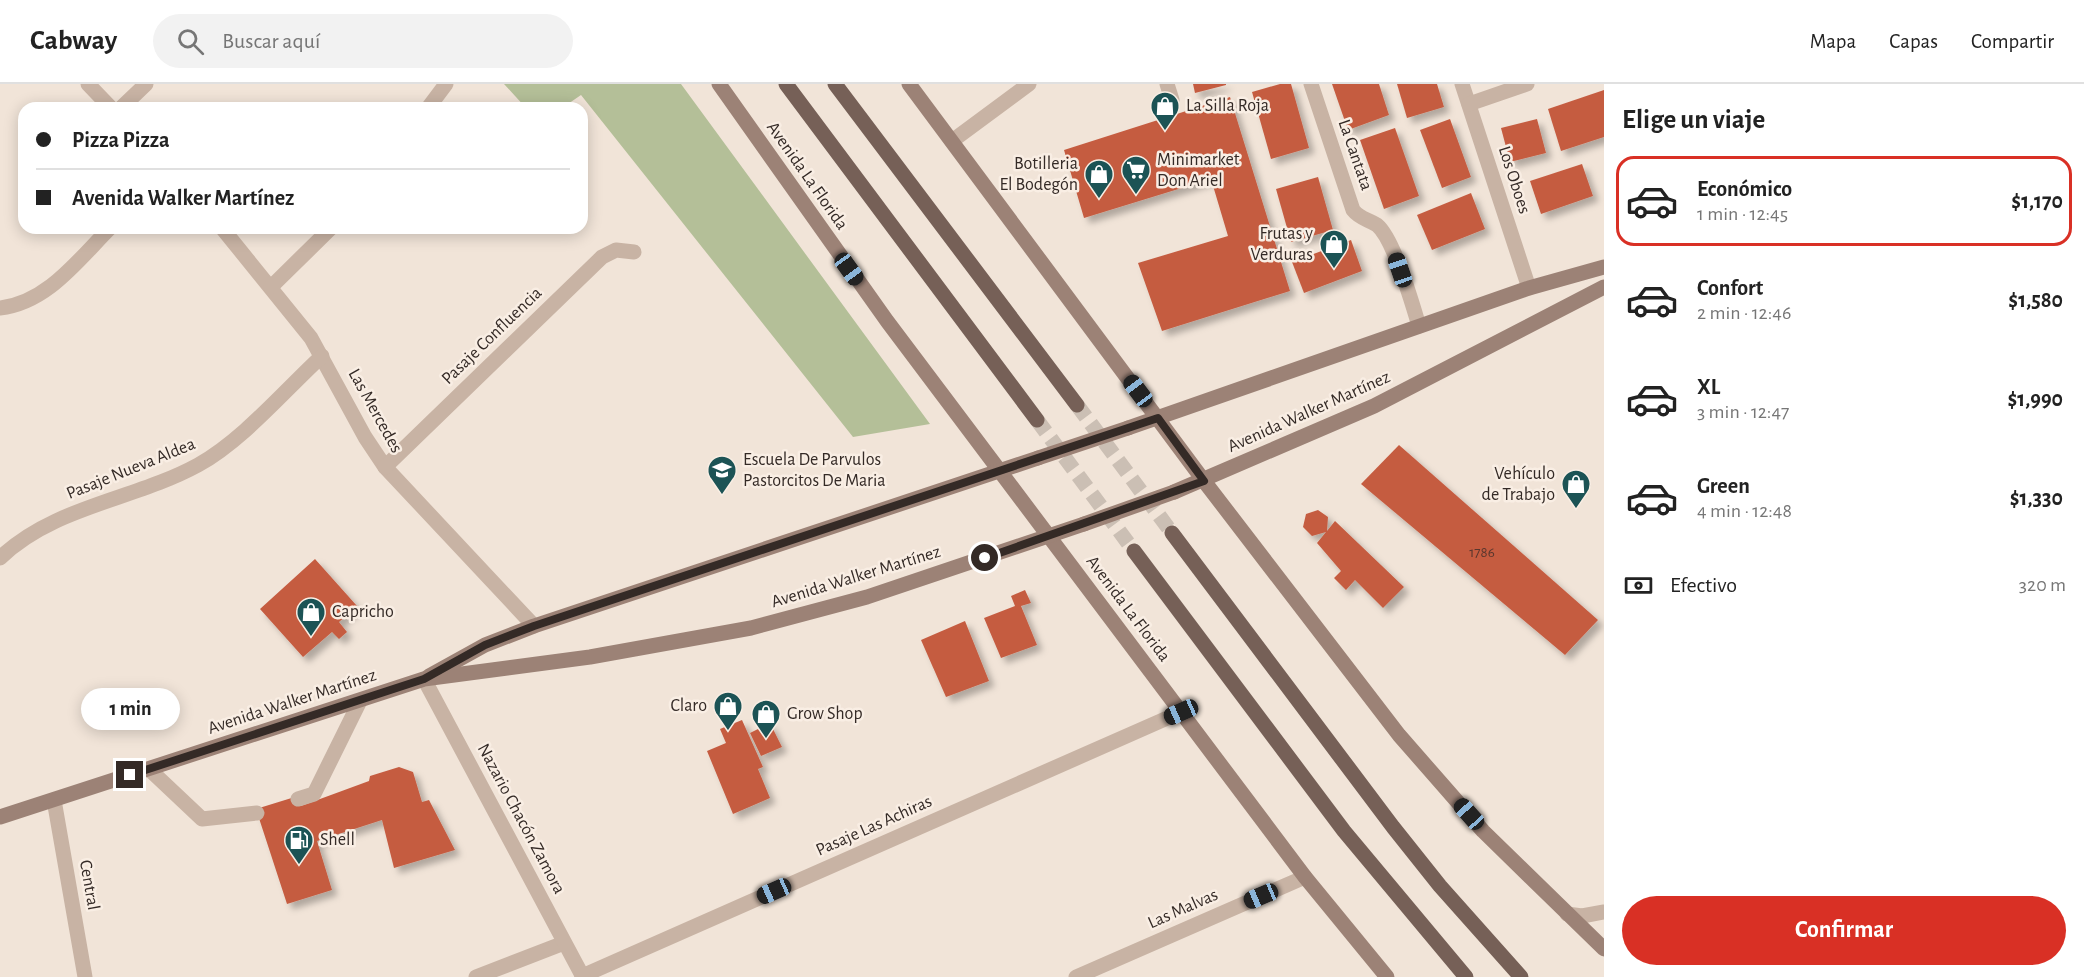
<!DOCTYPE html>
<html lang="es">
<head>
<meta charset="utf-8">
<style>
  body { margin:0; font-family:"Alegreya Sans",sans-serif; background:#f2f2f2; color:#222; height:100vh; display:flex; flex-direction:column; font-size:22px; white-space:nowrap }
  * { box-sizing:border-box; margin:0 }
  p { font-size:20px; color:#767676 }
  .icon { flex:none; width:33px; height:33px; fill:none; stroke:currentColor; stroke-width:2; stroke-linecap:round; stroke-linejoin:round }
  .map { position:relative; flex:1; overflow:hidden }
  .panel { display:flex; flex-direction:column; background:#fff; width:480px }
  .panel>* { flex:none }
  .banner { position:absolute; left:18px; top:18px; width:570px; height:132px; border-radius:18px; box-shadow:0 3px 15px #0003; display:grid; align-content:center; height:132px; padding:0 18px; background:#fff }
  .end { position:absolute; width:27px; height:27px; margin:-14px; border:8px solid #342a26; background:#fff; box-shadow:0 0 0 3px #fff }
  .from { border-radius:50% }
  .bubble { position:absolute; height:42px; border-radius:21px; background:#fff; box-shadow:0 3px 15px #0003; font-size:20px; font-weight:700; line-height:42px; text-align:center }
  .car { position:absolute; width:18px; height:36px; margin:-18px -9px; border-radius:8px; box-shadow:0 0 4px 2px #0007; background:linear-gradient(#222 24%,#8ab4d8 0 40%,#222 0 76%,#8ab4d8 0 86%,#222 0) }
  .banner b { display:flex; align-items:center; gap:21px; height:57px; font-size:22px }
  .banner b+b { border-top:2px solid #e0e0e0 }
  .banner i { width:15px; height:15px; background:#222 }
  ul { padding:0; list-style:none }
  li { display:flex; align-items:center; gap:18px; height:90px; margin:0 12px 9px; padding:0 6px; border:3px solid transparent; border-radius:18px }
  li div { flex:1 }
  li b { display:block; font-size:22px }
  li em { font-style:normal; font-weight:700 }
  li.on { border-color:#d93025 }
  li>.icon { width:54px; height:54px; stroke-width:1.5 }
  h2 { padding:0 18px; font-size:27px; line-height:72px }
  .pay { display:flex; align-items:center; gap:15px; height:66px; padding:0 18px; font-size:22px }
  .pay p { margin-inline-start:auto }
  .primary-button { display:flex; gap:12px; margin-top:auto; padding:12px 18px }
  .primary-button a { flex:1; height:69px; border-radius:36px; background:#d93025; color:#fff; font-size:24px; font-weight:700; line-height:69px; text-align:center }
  header { display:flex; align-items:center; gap:36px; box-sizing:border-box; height:84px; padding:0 30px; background:#fff; border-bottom:2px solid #e0e0e0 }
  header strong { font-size:28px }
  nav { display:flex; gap:33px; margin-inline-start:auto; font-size:21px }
  .search { width:420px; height:54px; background:#f2f2f2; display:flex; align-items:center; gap:15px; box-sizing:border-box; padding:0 21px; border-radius:33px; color:#767676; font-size:22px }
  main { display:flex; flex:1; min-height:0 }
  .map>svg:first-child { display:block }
  .green { fill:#b4bf98 }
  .building { fill:#c55c41; filter:url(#shadow) }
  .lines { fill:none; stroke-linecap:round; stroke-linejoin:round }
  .primary-tunnel { stroke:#cbbfb4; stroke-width:15; stroke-dasharray:15 8; stroke-linecap:butt }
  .service { stroke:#c8b3a4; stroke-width:15 }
  .minor { stroke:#c8b3a4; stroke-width:15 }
  .tertiary { stroke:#c8b3a4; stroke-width:15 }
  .secondary { stroke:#9c8276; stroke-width:15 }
  .primary { stroke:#766057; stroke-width:15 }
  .secondary-bridge { stroke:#9c8276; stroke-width:15 }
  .route { stroke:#342a26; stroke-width:8 }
  .labels { text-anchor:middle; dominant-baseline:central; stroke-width:5; stroke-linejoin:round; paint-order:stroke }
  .number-label { font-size:15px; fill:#58362d }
  .poi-label { font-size:18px; fill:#342a26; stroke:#f9eee4; text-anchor:start }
  .street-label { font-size:18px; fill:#342a26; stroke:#f9eee4 }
</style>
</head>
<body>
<header>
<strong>Cabway</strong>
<div class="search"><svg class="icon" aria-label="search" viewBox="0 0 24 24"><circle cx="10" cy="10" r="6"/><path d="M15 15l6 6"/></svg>Buscar aquí</div>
<nav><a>Mapa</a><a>Capas</a><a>Compartir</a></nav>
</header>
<main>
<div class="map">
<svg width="1604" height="893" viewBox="0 0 1604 893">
  <defs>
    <filter id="shadow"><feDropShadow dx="5.5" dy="5.5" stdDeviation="3" flood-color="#0004"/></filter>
  </defs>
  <rect width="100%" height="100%" fill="#f1e4d8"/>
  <!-- green -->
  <path class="green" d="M504,0H681L930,340L853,353L581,11L562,24H526Z"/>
  <!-- building -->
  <g class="building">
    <path d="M1193,0H1226V1L1195,9Z"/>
    <path d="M1280,0H1291L1309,64L1271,75L1252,8Z"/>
    <path d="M1332,0H1379L1389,31L1348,46Z"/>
    <path d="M1397,0H1437L1444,23L1407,34Z"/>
    <path d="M1604,6V53L1561,67L1548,25Z"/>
    <path d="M1230,13L1290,207L1162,247L1138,179L1228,152L1211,95L1084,134L1064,66Z"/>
    <path d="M1450,35L1471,93L1442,104L1420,46Z"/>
    <path d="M1537,35L1546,69L1510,78L1501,44Z"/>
    <path d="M1395,44L1419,112L1384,125L1360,56Z"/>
    <path d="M1582,80L1593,112L1541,130L1530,97Z"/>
    <path d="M1318,93L1333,146L1291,158L1276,105Z"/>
    <path d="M1471,109L1485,145L1432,166L1417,131Z"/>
    <path d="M1351,156L1362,187L1304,209L1292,178Z"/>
    <path d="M1399,361L1598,536L1565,571L1361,400Z"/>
    <path d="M1318,426L1328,433L1327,447L1335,437L1404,503L1383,524L1355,496L1346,506L1334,494L1341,487L1317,459L1326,448L1312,452L1303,443L1306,430Z"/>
    <path d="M315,475L357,522L339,538L347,548L339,555L332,548L303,573L260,525Z"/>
    <path d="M1025,506L1031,519L1021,522L1037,561L1001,574L984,534L1015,522L1011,512Z"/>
    <path d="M965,537L989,597L946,613L921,556Z"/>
    <path d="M742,636L763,683L758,685L770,714L733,730L707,667L726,659L720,645Z"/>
    <path d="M770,639L782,663L761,672L750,649Z"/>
    <path d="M399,683L413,688L422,718L429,716L455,766L394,784L382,736L317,757L332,806L287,820L256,725L298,712L301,722L369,697L370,692Z"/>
  </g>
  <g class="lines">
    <!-- primary-tunnel -->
    <g class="primary-tunnel">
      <path d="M1077,321L1172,449"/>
      <path d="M1037,336L1134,467"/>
    </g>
    <!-- service -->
    <g class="service">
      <path d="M149,685L202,735L257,729"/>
      <path d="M298,715L314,710L360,617"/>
      <path d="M1567,830L1582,832L1604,828"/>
    </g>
    <!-- minor -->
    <g class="minor">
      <path d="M88,0L111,24"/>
      <path d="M1167,0L1172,16"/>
      <path d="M1311,0L1353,126C1360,135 1368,135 1377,141C1394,155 1412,219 1419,242"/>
      <path d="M1462,0L1529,204"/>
      <path d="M1469,20L1527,0"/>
      <path d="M121,24L146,0"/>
      <path d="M428,24L446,0"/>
      <path d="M952,57L1029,0"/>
      <path d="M222,144L311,254L365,353L385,383L534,542"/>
      <path d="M271,203L331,144"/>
      <path d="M0,224C47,219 78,176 110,144"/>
      <path d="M385,383L602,173L616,166L634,168"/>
      <path d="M0,474C54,422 134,416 198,381C243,356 284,307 322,272"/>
      <path d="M54,716L85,893"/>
      <path d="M582,892L1181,628"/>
      <path d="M476,893L564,859"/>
      <path d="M1076,893L1305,793"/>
    </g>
    <!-- tertiary -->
    <path class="tertiary" d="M424,595L583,893"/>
    <!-- secondary -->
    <g class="secondary">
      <path d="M719,0L887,237L1305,793L1387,893"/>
      <path d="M909,0L1204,397L1399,651L1483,747L1604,865"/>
      <path d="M1128,344L1529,204L1604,183"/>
      <path d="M1174,408L1374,322L1604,203"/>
      <path d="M429,592L485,561L534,542L1038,374"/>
      <path d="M0,733L424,595L590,573L751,544L867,513L1084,440"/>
    </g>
    <!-- primary -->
    <g class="primary">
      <path d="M786,0L1037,336"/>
      <path d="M835,0L1077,321"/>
      <path d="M1172,449L1393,743L1440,802L1521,893"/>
      <path d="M1134,467L1344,747L1466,893"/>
    </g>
    <!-- secondary-bridge -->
    <g class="secondary-bridge">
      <path d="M1038,374L1128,344"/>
      <path d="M1084,440L1174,408"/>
    </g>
  </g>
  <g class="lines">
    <!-- route -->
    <path class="route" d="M130,691L424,595L485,561L534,542L1158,334L1204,397L985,474"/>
  </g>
  <!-- icons -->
  <defs>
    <g id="shop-pin" transform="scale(1.5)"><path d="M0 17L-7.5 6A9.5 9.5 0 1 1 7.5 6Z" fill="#1c5355" stroke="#f9eee4"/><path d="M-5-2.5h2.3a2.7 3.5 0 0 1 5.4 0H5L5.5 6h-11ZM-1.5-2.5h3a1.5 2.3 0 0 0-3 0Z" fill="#fff"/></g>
    <g id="supermarket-pin" transform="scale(1.5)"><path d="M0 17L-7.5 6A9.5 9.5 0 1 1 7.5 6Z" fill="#1c5355" stroke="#f9eee4"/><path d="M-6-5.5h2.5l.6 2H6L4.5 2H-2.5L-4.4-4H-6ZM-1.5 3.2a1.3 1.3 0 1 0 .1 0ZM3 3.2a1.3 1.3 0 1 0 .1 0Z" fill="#fff"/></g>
    <g id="school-pin" transform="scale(1.5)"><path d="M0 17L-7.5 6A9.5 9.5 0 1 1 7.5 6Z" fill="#1c5355" stroke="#f9eee4"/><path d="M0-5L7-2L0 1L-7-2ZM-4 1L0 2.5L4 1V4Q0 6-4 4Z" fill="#fff"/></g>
    <g id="fuel-pin" transform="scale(1.5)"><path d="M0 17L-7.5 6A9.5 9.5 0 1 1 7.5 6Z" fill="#1c5355" stroke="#f9eee4"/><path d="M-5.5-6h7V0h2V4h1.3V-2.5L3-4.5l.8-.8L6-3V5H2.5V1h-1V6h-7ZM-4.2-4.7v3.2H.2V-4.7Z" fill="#fff"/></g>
  </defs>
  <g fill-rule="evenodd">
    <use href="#shop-pin" x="1165" y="22"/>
    <use href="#supermarket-pin" x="1136" y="86"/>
    <use href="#shop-pin" x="1099" y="90"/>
    <use href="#shop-pin" x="1334" y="160"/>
    <use href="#school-pin" x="722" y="386"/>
    <use href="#shop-pin" x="1576" y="400"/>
    <use href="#shop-pin" x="311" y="528"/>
    <use href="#shop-pin" x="728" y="622"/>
    <use href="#shop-pin" x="766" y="630"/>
    <use href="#fuel-pin" x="299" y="756"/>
  </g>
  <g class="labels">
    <!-- number labels -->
    <g class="number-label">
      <text x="1482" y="468">1786</text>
    </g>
    <!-- poi labels -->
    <g class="poi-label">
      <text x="1186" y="22">La Silla Roja</text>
      <text x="1157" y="76">Minimarket<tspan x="1157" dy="21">Don Ariel</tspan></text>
      <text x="1078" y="80" text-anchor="end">Botilleria<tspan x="1078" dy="21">El Bodegón</tspan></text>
      <text x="1313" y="150" text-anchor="end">Frutas y<tspan x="1313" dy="21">Verduras</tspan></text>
      <text x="743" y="376">Escuela De Parvulos<tspan x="743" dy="21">Pastorcitos De Maria</tspan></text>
      <text x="1555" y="390" text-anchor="end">Vehículo<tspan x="1555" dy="21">de Trabajo</tspan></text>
      <text x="332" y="528">Capricho</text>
      <text x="707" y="622" text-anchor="end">Claro</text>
      <text x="787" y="630">Grow Shop</text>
      <text x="320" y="756">Shell</text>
    </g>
    <!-- street labels -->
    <g class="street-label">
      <text transform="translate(1355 71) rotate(71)">La Cantata</text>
      <text transform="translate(807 92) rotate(55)">Avenida La Florida</text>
      <text transform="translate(1514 96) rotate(72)">Los Oboes</text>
      <text transform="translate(492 252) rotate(-44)">Pasaje Confluencia</text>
      <text transform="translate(375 327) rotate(61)">Las Mercedes</text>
      <text transform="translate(1309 328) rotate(-24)">Avenida Walker Martínez</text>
      <text transform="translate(131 385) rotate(-22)">Pasaje Nueva Aldea</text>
      <text transform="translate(856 493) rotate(-17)">Avenida Walker Martínez</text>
      <text transform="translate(1128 525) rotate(53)">Avenida La Florida</text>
      <text transform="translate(292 618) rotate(-18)">Avenida Walker Martínez</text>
      <text transform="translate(521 735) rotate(62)">Nazario Chacón Zamora</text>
      <text transform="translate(874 742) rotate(-24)">Pasaje Las Achiras</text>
      <text transform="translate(89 801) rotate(80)">Central</text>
      <text transform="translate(1183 825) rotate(-24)">Las Malvas</text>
    </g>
  </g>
</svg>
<i class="end from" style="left:985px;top:474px"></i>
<i class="end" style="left:130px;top:691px"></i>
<div class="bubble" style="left:81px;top:604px;width:99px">1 min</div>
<i class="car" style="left:849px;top:185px;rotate:144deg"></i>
<i class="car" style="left:1400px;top:186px;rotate:341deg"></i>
<i class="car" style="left:1138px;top:307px;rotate:323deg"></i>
<i class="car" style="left:1181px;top:628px;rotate:246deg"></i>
<i class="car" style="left:1469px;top:730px;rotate:318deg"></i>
<i class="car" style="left:774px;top:807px;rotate:246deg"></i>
<i class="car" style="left:1261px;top:812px;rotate:247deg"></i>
<div class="banner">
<b><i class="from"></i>Pizza Pizza</b>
<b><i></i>Avenida Walker Martínez</b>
</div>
</div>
<section class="panel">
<h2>Elige un viaje</h2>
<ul>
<li class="on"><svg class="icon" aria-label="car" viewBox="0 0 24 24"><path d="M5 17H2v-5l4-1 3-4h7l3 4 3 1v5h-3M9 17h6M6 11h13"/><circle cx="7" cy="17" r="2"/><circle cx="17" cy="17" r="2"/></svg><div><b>Económico</b><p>1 min · 12:45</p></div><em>$1,170</em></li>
<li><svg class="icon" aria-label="car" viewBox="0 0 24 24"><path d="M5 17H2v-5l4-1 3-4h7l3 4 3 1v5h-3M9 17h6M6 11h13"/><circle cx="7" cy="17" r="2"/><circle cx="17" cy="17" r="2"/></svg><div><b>Confort</b><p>2 min · 12:46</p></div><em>$1,580</em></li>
<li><svg class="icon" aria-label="car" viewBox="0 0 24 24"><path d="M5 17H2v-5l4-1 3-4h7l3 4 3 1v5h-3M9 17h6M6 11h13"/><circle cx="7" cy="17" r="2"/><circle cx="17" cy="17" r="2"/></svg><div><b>XL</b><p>3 min · 12:47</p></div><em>$1,990</em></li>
<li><svg class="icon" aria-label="car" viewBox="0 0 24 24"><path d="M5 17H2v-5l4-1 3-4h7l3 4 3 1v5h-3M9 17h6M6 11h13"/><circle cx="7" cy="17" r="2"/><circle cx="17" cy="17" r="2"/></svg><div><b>Green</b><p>4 min · 12:48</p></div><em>$1,330</em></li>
</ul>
<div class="pay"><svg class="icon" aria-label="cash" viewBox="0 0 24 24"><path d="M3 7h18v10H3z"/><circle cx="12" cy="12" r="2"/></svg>Efectivo<p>320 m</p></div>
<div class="primary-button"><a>Confirmar</a></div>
</section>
</main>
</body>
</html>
